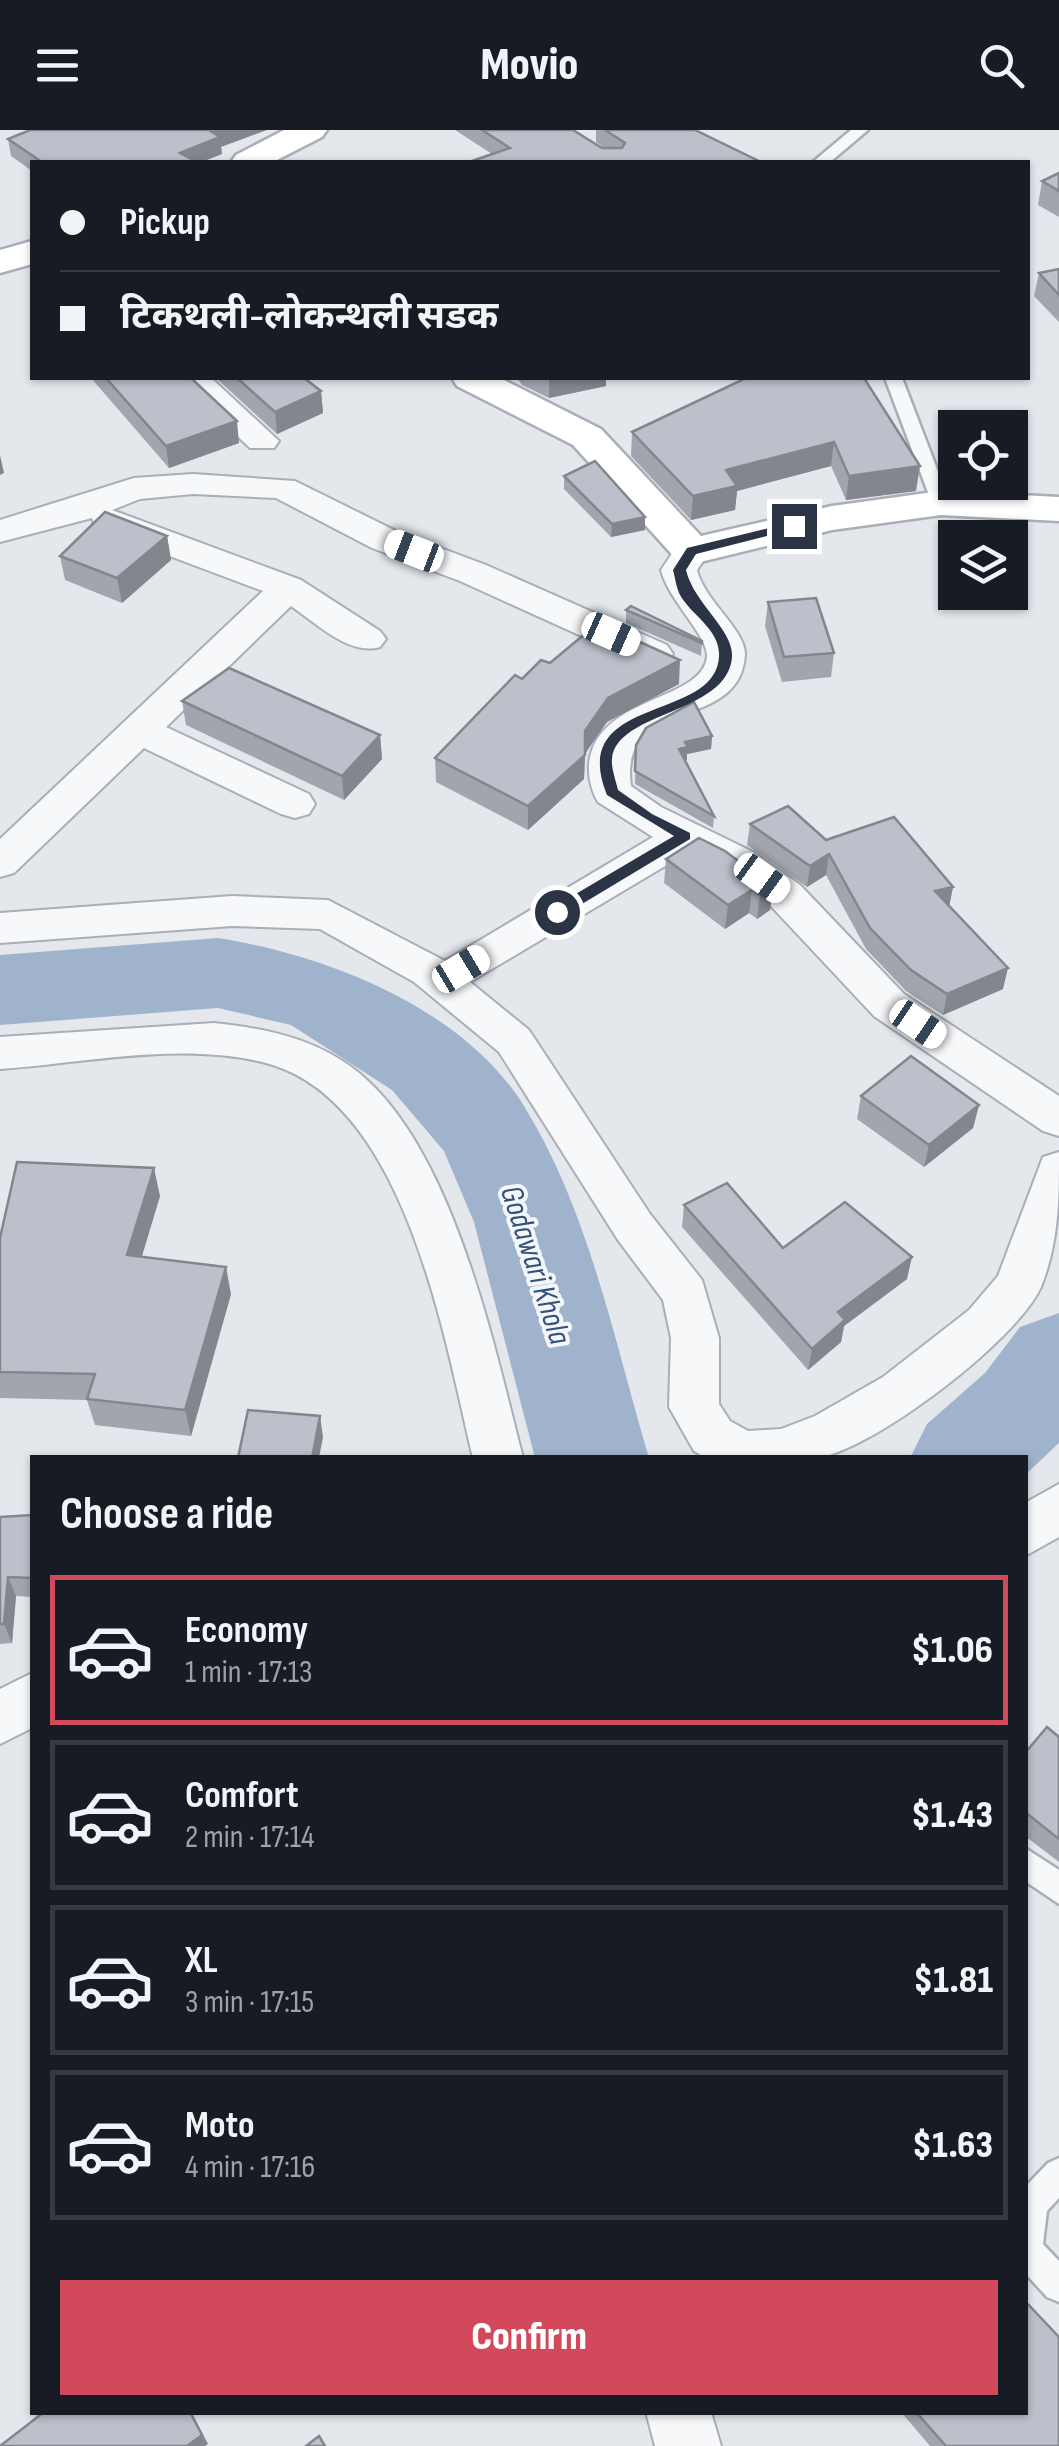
<!DOCTYPE html>
<html lang="en">
<head>
<meta charset="utf-8">
<style>
  body { margin:0; font-family:"Sofia Sans Condensed","Noto Sans Devanagari",sans-serif; background:#20242c; color:#f1f3f6; height:100vh; display:flex; flex-direction:column; font-size:38px; white-space:nowrap }
  * { box-sizing:border-box; margin:0 }
  p { font-size:32px; color:#9ea1a6 }
  .icon { flex:none; width:55px; height:55px; fill:none; stroke:currentColor; stroke-width:2; stroke-linecap:round; stroke-linejoin:round }
  .map { position:relative; flex:1; overflow:hidden }
  .side { position:absolute; left:30px; top:1325px; width:998px; height:960px; display:flex; flex-direction:column; background:#171b24; border-radius:0px; box-shadow:0 2px 8px #0004 }
  .side>* { flex:none }
  .guide { position:absolute; left:30px; top:30px; width:1000px; height:220px; border-radius:0px; box-shadow:0 2px 8px #0004; display:grid; align-content:center; height:220px; padding:0 30px; background:#171b24 }
  .fabs { position:absolute; left:938px; top:280px; display:grid; gap:20px }
  .fabs a { display:grid; place-items:center; width:90px; height:90px; border-radius:0px; background:#171b24; box-shadow:0 2px 8px #0004; font-size:50px }
  .end { position:absolute; width:45px; height:45px; margin:-22px; border:12px solid #2b3445; background:#fff; box-shadow:0 0 0 5px #fff }
  .from { border-radius:50% }
  .car { position:absolute; width:30px; height:60px; margin:-30px -15px; border-radius:12px; box-shadow:0 0 8px 2px #0007; background:linear-gradient(#fff 24%,#345 0 40%,#fff 0 76%,#345 0 86%,#fff 0) }
  .guide b { display:flex; align-items:center; gap:35px; height:95px; font-size:38px }
  .guide b+b { border-top:2px solid #363941 }
  .guide i { width:25px; height:25px; background:#f1f3f6 }
  ul { padding:0; list-style:none }
  li { display:flex; align-items:center; gap:30px; height:150px; margin:0 20px 15px; padding:0 10px; border:5px solid #363941; border-radius:0px }
  li div { flex:1 }
  li b { display:block; font-size:38px }
  li em { font-style:normal; font-weight:800 }
  li.active { border-color:#d1495b }
  li>.icon { width:90px; height:90px; stroke-width:1.5 }
  h2 { padding:0 30px; font-size:45px; line-height:120px }
  .action { display:flex; gap:20px; margin-top:auto; padding:20px 30px }
  .action a { flex:1; height:115px; border-radius:0px; background:#d1495b; color:#fff; font-size:40px; font-weight:800; line-height:115px; text-align:center }
  header { display:flex; justify-content:space-between; align-items:center; height:130px; padding:0 30px; background:#171b24; font-size:45px; font-weight:800 }
  .map>svg:first-child { display:block }
  .lines { fill:none; stroke-linecap:round; stroke-linejoin:round }
  .river { fill:#9fb4cc; fill-rule:evenodd }
  .lane-casing { stroke:#a9aeb7; stroke-width:5 }
  .street-casing { stroke:#a9aeb7; stroke-width:4 }
  .secondary-casing { stroke:#a9aeb7; stroke-width:5 }
  .lane { fill:#f7f8fa; fill-rule:evenodd }
  .street { fill:#f7f8fa; fill-rule:evenodd }
  .secondary { fill:#fff; fill-rule:evenodd }
  .wall { fill:#a1a5ae }
  .shaded-wall { fill:#83868d }
  .building { fill:#bbc0ca; stroke:#83868d; stroke-width:2.5 }
  .route { fill:#2b3445 }
  .labels { text-anchor:middle; dominant-baseline:central; stroke-width:8; stroke-linejoin:round; paint-order:stroke }
  .water-label { font-size:32px; font-style:italic; fill:#34527a; stroke:#f4f6f9 }
</style>
</head>
<body>
<header><svg class="icon" aria-label="menu" viewBox="0 0 24 24"><path d="M4 6h16M4 12h16M4 18h16"/></svg>Movio<svg class="icon" aria-label="search" viewBox="0 0 24 24"><circle cx="10" cy="10" r="6"/><path d="M15 15l6 6"/></svg></header>
<div class="map">
<svg width="1059" height="2316" viewBox="0 0 1059 2316">
  <rect width="100%" height="100%" fill="#e4e7ec"/>
  <g class="lines">
    <!-- river -->
    <g class="river">
      <path d="M218,808C327,825 463,878 524,976C589,1081 614,1210 649,1328H535L474,1092L444,1021L392,960L291,895L218,878L0,895V825Z"/>
      <path d="M1059,1183V1313L1025,1345V1328H910L927,1294L985,1243L1020,1197Z"/>
    </g>
    <!-- lane casing -->
    <g class="lane-casing">
      <g id="lane">
        <path d="M851,0H868L830,32H813Z"/>
        <path d="M885,248H902L950,373L948,377H934L932,373Z"/>
        <path d="M1025,1718L1059,1740V1774L1025,1751Z"/>
        <path d="M1059,2028V2068L1047,2081L1043,2114L1059,2131V2172L1047,2167L1025,2143V2057L1048,2033Z"/>
      </g>
    </g>
    <!-- street casing -->
    <g class="street-casing">
      <g id="street">
        <path d="M176,248H211L279,311L274,318H250Z"/>
        <path d="M193,344L295,351L398,402L486,435L667,515L673,524L667,533L654,536L641,533L460,451L372,418L276,368L193,364L140,369L112,380L301,450L380,501L386,509L380,517C349,526 316,493 291,476L166,597L309,664L315,674L309,684L295,688L281,684L144,618L14,743L0,747V709L263,461L95,398L92,388L0,412V390L134,348Z"/>
        <path d="M692,410L705,413L710,421L697,440C705,472 746,500 745,525C740,604 618,564 631,656L661,677L753,722L800,755L904,864L1059,966V1006L1043,1001L874,886L770,775L725,742L687,723L470,852L529,900L650,1084L702,1150L719,1208V1274L730,1291L748,1301L781,1299L815,1286L883,1247L969,1180L998,1146L1043,1027L1059,1022C1059,1070 1059,1112 1041,1157C1017,1210 878,1316 821,1327C785,1334 742,1328 706,1328L694,1321L669,1277L671,1208L663,1170L618,1110L499,922L414,852L320,799L232,796L0,813V783L232,766L328,770L445,831L653,707L598,672C589,657 586,636 592,620C613,565 702,569 707,527C709,507 668,470 661,440L679,413Z"/>
        <path d="M214,893C260,898 305,906 344,932C450,1001 493,1212 523,1328H473C444,1208 406,970 266,933C182,911 85,933 0,939V907Z"/>
        <path d="M1059,1354V1407L1025,1426V1373Z"/>
        <path d="M32,1543V1598L0,1614V1559Z"/>
        <path d="M646,2282H711L721,2316H655Z"/>
      </g>
    </g>
    <!-- secondary casing -->
    <g class="secondary-casing">
      <g id="secondary">
        <path d="M284,0H327L322,7L273,32H231L236,25Z"/>
        <path d="M32,111V134L0,143V120Z"/>
        <path d="M452,248H500L601,299L701,406L832,376L941,361L1059,367V391L941,385L832,400L692,434L677,430L573,315L457,256Z"/>
      </g>
    </g>
    <!-- lane -->
    <use href="#lane" class="lane"/>
    <!-- street -->
    <use href="#street" class="street"/>
    <!-- secondary -->
    <use href="#secondary" class="secondary"/>
  </g>
  <!-- wall -->
  <g class="wall">
    <path d="M455,0H573L602,18H604L596,12V0H695L761,32L492,24Z"/>
    <path d="M8,9L221,17L222,24L201,32H32V41L11,26Z"/>
    <path d="M1059,43V87L1038,75L1042,51Z"/>
    <path d="M1059,139V192L1034,166L1039,143Z"/>
    <path d="M91,248H191L239,313L169,338Z"/>
    <path d="M216,248H304L321,261L323,283L277,304Z"/>
    <path d="M517,248H606V256L549,268L522,255Z"/>
    <path d="M746,248L916,361L846,370L831,336L737,361L735,380L691,390L631,326L632,302Z"/>
    <path d="M564,346L645,387V400L611,407L564,359Z"/>
    <path d="M167,406L171,430L122,473L65,450L60,426Z"/>
    <path d="M768,472L834,523L831,547L782,552L765,496Z"/>
    <path d="M626,480L702,511L701,526L626,493Z"/>
    <path d="M550,533L679,554L607,592L585,624L584,649L528,700L436,652L435,628Z"/>
    <path d="M182,571L380,605L382,629L344,670L186,595Z"/>
    <path d="M712,606L711,619L687,624V630H685L714,686L713,698L635,654L636,615Z"/>
    <path d="M750,694L826,710L953,757L949,776L1003,859L943,885L906,861L866,819L826,745L807,757L747,715Z"/>
    <path d="M666,729L773,757L770,780L757,789L749,783L725,799L664,753Z"/>
    <path d="M861,966L979,975L973,998L924,1037L857,989Z"/>
    <path d="M160,1066L141,1127L231,1164L191,1306L95,1295L87,1270L0,1268V1108Z"/>
    <path d="M684,1075L783,1118L907,1149L844,1196L841,1212L808,1240L682,1097Z"/>
    <path d="M32,1385V1467L16,1466L12,1513L0,1514V1387Z"/>
    <path d="M1059,1607V1732L1025,1706V1623Z"/>
    <path d="M901,2282H1025L1059,2316H930Z"/>
  </g>
  <!-- shaded-wall -->
  <g class="shaded-wall">
    <path d="M218,0H267L221,17L222,24L201,32H181L180,23Z"/>
    <path d="M561,248H606V256L549,268V250Z"/>
    <path d="M321,261L323,283L277,304L275,282Z"/>
    <path d="M237,291L239,313L169,338L166,316Z"/>
    <path d="M834,312L831,336L737,361L735,380L691,390L693,366L726,340Z"/>
    <path d="M0,325L4,343L0,345Z"/>
    <path d="M920,336L916,361L846,370L849,346Z"/>
    <path d="M645,387V400L611,407L612,394Z"/>
    <path d="M167,406L171,430L122,473L117,448Z"/>
    <path d="M680,530L679,554L607,592L584,625L585,601L608,568Z"/>
    <path d="M380,605L382,629L344,670L342,646Z"/>
    <path d="M712,606L711,619L687,624V630L678,631L679,619L685,612Z"/>
    <path d="M585,625L584,649L528,700V676Z"/>
    <path d="M829,724L826,745L807,757L810,736Z"/>
    <path d="M773,757L770,780L757,789L760,765Z"/>
    <path d="M953,757L949,777L935,761Z"/>
    <path d="M752,760L749,783L725,799L728,775Z"/>
    <path d="M1008,838L1003,859L943,885L947,864Z"/>
    <path d="M979,975L973,998L924,1037L929,1015Z"/>
    <path d="M154,1038L160,1066L134,1153L127,1125Z"/>
    <path d="M912,1127L907,1149L844,1196L841,1212L808,1240L812,1219L838,1182Z"/>
    <path d="M226,1137L231,1164L191,1306L185,1280Z"/>
    <path d="M320,1286L323,1307L319,1328H312Z"/>
    <path d="M8,1447L16,1466L12,1513L4,1494Z"/>
    <path d="M190,2282H191L208,2314L205,2316H187Z"/>
  </g>
  <!-- building -->
  <g class="building">
    <path d="M30,0H218L212,2L220,7L180,23L195,31L191,32H42L8,9Z"/>
    <path d="M482,0H573L602,18H622L625,13L605,0H695L761,32H469L510,18Z"/>
    <path d="M1059,43V61L1042,51Z"/>
    <path d="M1059,139V165L1039,143Z"/>
    <path d="M106,248H191L237,291L166,316Z"/>
    <path d="M237,248H304L321,261L275,282Z"/>
    <path d="M746,248H864L920,336L849,346L834,312L726,340L737,356L693,366L632,302Z"/>
    <path d="M595,331L645,387L612,394L564,346Z"/>
    <path d="M105,382L167,406L117,448L60,426Z"/>
    <path d="M816,468L834,523L784,527L768,472Z"/>
    <path d="M631,476L702,511V513L626,480Z"/>
    <path d="M598,493L680,530L608,568L585,601V625L528,676L435,628L515,545L522,549L541,530L550,533Z"/>
    <path d="M229,538L380,605L342,646L182,571Z"/>
    <path d="M694,572L712,606L685,612L688,617L679,619L714,686L635,641L636,615L646,598Z"/>
    <path d="M788,676L826,710L894,687L953,757L935,761L1008,838L947,864L911,840L870,798L829,724L810,736L750,694Z"/>
    <path d="M699,708L725,721L773,757L760,765L752,760L728,775L666,729Z"/>
    <path d="M911,926L979,975L929,1015L861,966Z"/>
    <path d="M17,1032L154,1038L127,1125L226,1137L185,1280L87,1269L95,1244L0,1242V1108Z"/>
    <path d="M727,1053L783,1118L845,1072L912,1127L838,1182L845,1190L812,1219L684,1075Z"/>
    <path d="M248,1280L320,1286L312,1328H238Z"/>
    <path d="M32,1385V1448L8,1447L4,1494H0V1387Z"/>
    <path d="M1047,1597L1059,1607V1709L1025,1682V1623Z"/>
    <path d="M1025,2171L1059,2207V2316H946L916,2282H1025Z"/>
    <path d="M44,2282H190L202,2305L187,2316H0Z"/>
    <path d="M319,2306L325,2316H306Z"/>
  </g>
  <!-- route -->
  <path class="route" d="M794,392L798,398L696,424L686,440C694,474 734,500 732,527C728,584 616,581 612,629C611,638 616,651 618,660L652,684L690,703V709L562,786H552V778L674,706L607,665C566,564 715,593 719,527C721,499 690,485 679,463C676,456 675,447 673,440L687,418Z"/>
  <g class="labels">
    <!-- water labels -->
    <g class="water-label">
      <text transform="translate(535 1135) rotate(72)">Godawari Khola</text>
    </g>
  </g>
</svg>
<div class="fabs">
<a><svg class="icon" aria-label="locate" viewBox="0 0 24 24"><circle cx="12" cy="12" r="6"/><path d="M12 2v4M12 18v4M2 12h4M18 12h4"/></svg></a>
<a><svg class="icon" aria-label="layers" viewBox="0 0 24 24"><path d="M12 4l9 5-9 5-9-5zM3 14l9 5 9-5"/></svg></a>
</div>
<i class="end from" style="left:557px;top:782px"></i>
<i class="end" style="left:794px;top:396px"></i>
<i class="car" style="left:414px;top:421px;rotate:291deg"></i>
<i class="car" style="left:611px;top:504px;rotate:114deg"></i>
<i class="car" style="left:762px;top:748px;rotate:126deg"></i>
<i class="car" style="left:461px;top:839px;rotate:59deg"></i>
<i class="car" style="left:918px;top:894px;rotate:124deg"></i>
<div class="guide">
<b><i class="from"></i>Pickup</b>
<b><i></i>टिकथली-लोकन्थली सडक</b>
</div>
<section class="side">
<h2>Choose a ride</h2>
<ul>
<li class="active"><svg class="icon" aria-label="car" viewBox="0 0 24 24"><path d="M5 17H2v-5l4-1 3-4h7l3 4 3 1v5h-3M9 17h6M6 11h13"/><circle cx="7" cy="17" r="2"/><circle cx="17" cy="17" r="2"/></svg><div><b>Economy</b><p>1 min · 17:13</p></div><em>$1.06</em></li>
<li><svg class="icon" aria-label="car" viewBox="0 0 24 24"><path d="M5 17H2v-5l4-1 3-4h7l3 4 3 1v5h-3M9 17h6M6 11h13"/><circle cx="7" cy="17" r="2"/><circle cx="17" cy="17" r="2"/></svg><div><b>Comfort</b><p>2 min · 17:14</p></div><em>$1.43</em></li>
<li><svg class="icon" aria-label="car" viewBox="0 0 24 24"><path d="M5 17H2v-5l4-1 3-4h7l3 4 3 1v5h-3M9 17h6M6 11h13"/><circle cx="7" cy="17" r="2"/><circle cx="17" cy="17" r="2"/></svg><div><b>XL</b><p>3 min · 17:15</p></div><em>$1.81</em></li>
<li><svg class="icon" aria-label="car" viewBox="0 0 24 24"><path d="M5 17H2v-5l4-1 3-4h7l3 4 3 1v5h-3M9 17h6M6 11h13"/><circle cx="7" cy="17" r="2"/><circle cx="17" cy="17" r="2"/></svg><div><b>Moto</b><p>4 min · 17:16</p></div><em>$1.63</em></li>
</ul>
<div class="action"><a>Confirm</a></div>
</section>
</div>
</body>
</html>
